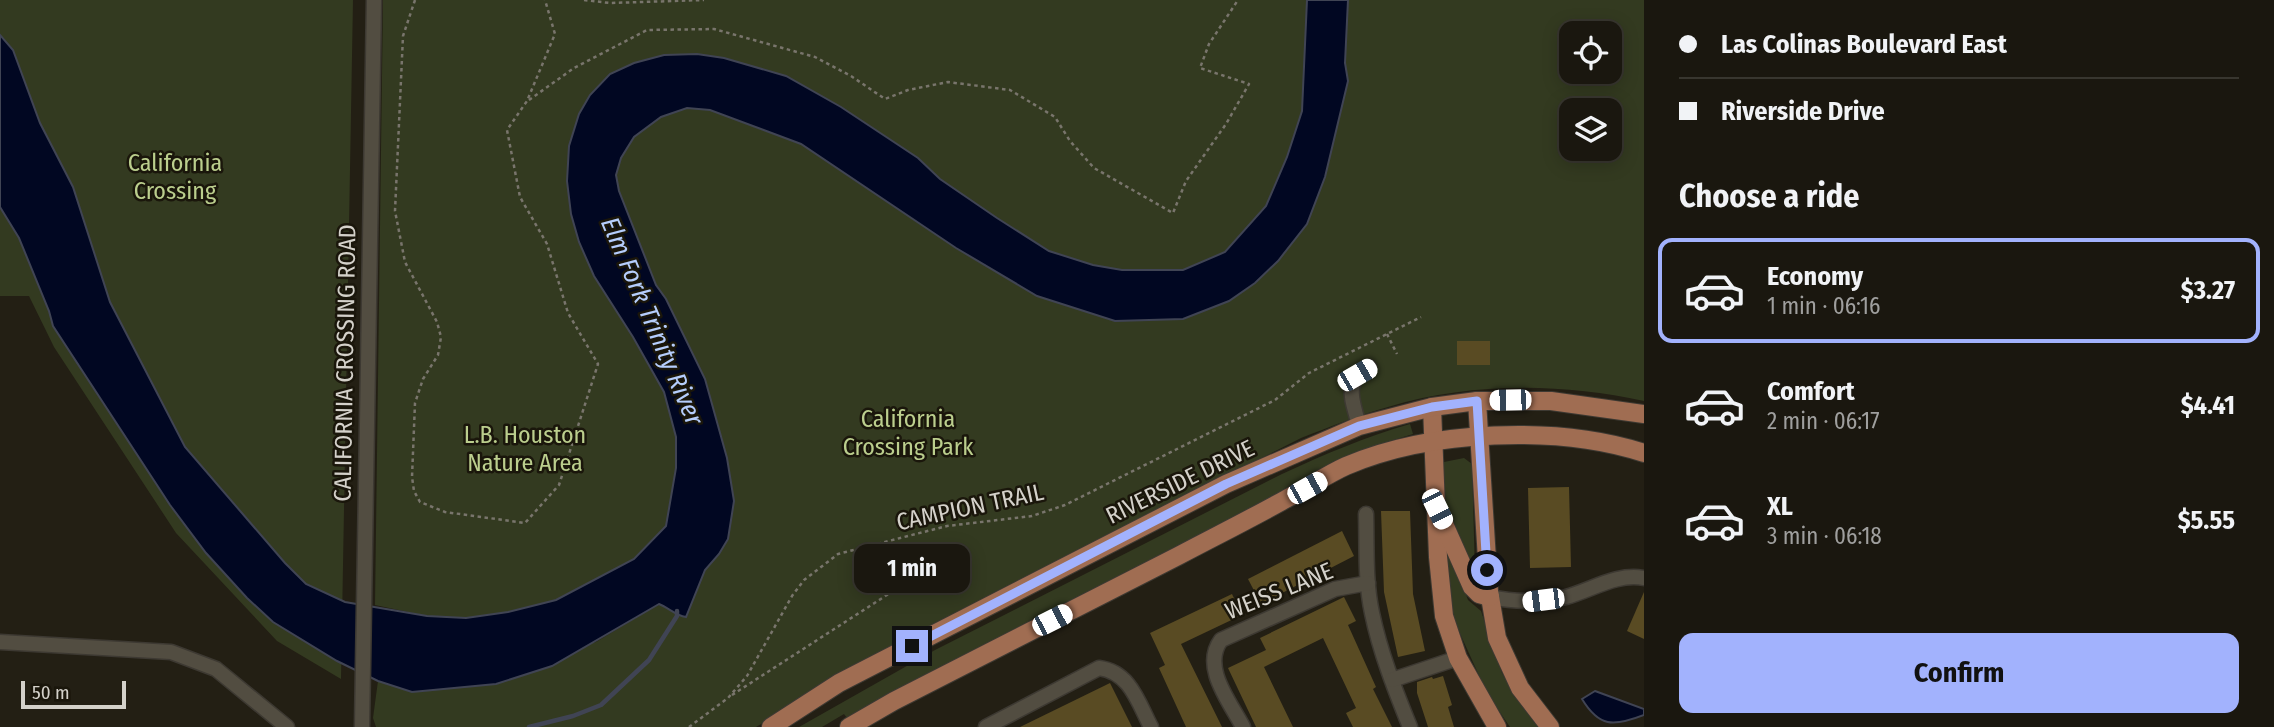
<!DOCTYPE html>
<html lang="en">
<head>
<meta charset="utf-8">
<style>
  body { margin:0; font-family:"Fira Sans Condensed",sans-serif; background:#27241d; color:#f1f3f6; height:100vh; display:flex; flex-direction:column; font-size:26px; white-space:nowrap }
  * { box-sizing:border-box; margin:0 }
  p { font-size:23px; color:#9f9f9e }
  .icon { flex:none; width:38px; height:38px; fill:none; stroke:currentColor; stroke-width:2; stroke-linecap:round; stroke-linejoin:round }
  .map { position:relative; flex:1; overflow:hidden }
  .drawer { display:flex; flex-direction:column; background:#1a170f; width:630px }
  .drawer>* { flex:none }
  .top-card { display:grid; align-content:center; height:154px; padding:0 35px; background:#1a170f }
  .tools { position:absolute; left:1559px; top:21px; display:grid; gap:14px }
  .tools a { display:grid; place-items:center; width:63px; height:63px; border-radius:14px; background:#1a170f; box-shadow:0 4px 18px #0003,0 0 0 2px #38362f; font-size:35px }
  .scale { position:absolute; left:21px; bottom:18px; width:105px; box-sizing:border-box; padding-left:7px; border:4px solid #d4d1ca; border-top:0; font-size:19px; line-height:24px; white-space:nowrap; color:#d4d1ca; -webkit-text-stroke:5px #1a160b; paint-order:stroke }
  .end { position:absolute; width:32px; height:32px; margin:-16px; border:9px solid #a2b2fd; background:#111; box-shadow:0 0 0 4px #111 }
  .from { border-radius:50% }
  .bubble { position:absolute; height:49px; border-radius:14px; background:#1a170f; box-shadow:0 4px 18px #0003,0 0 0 2px #38362f; font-size:23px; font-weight:700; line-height:49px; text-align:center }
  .car { position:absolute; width:21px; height:42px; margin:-21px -10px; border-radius:9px; box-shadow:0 0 5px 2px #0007; background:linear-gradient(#fff 24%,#345 0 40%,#fff 0 76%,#345 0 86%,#fff 0) }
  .top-card b { display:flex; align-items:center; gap:24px; height:66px; font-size:26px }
  .top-card b+b { border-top:2px solid #38362f }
  .top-card i { width:18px; height:18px; background:#f1f3f6 }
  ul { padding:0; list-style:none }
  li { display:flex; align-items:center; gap:21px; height:105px; margin:0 14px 10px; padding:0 21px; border:4px solid transparent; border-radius:14px }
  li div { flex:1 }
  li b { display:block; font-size:26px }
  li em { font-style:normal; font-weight:700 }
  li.current { border-color:#a2b2fd }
  li>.icon { width:63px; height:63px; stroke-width:1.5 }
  h2 { padding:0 35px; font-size:32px; line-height:84px }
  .button { display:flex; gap:14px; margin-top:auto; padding:14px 35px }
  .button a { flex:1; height:80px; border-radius:14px; background:#a2b2fd; color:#111; font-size:28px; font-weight:700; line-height:80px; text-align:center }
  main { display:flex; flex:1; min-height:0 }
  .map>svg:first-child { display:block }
  .green { fill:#333a20; fill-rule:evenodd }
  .water { fill:#010722; stroke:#404454; stroke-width:2 }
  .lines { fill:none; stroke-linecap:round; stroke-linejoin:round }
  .stream { stroke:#404454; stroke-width:4.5 }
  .building { fill:#594b23 }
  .minor-casing { stroke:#3d3932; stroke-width:17 }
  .major-casing { stroke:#3d3932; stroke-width:20 }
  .path { stroke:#79756c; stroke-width:2.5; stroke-dasharray:3.5 3.5; stroke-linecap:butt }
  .minor { stroke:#524d41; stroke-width:14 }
  .major { stroke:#a06d52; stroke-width:18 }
  .route { stroke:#a2b2fd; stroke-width:9 }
  .labels { text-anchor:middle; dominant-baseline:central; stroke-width:5; stroke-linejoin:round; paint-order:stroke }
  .park-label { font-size:24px; fill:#bbce8d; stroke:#1a160b }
  .street-label { font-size:24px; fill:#d4d1ca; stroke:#1a160b }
  .water-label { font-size:26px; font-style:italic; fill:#b5cdfc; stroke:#1a160b }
</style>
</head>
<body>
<main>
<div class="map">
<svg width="1644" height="727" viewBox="0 0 1644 727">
  <rect width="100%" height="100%" fill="#231f14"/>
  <!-- green -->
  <g class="green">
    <path d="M0,0H353L341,679L277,641L176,533L54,347L29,296H0Z"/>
    <path d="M383,0H1307L1302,111L1287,157L1266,206L1225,252L1183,270H1122L1093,265L1050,251L997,218L940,179L918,158L841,107L786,76L724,58L697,54L664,55L634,63L590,95L579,114L569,146L571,214L579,242L594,276L633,337L664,392L676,437V468L666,526L634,559L555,600L508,612L466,618L427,616L375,605Z"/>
    <path d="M1348,0H1644V401C1560,383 1471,382 1388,407C1358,415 1330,427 1301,438L959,611L849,671L756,727H376L373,718L378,681L412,692L596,642L659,604C669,608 675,615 685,617L705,570L719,554L727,458L705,379L666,299L656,285L619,191L616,175L621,158L634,137L661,117L687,108L710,110L801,144L956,248L1037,296L1115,321L1307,224L1325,177L1348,81L1345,63ZM1572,33H1610V72H1572ZM1572,110H1610V149H1572Z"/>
    <path d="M1410,424L1413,434L1371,447L1338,460L1296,485L847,718L844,714L822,727H799L935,650L1282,474C1325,454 1365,437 1410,424Z"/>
    <path d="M1464,458L1472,464L1475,573L1471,574C1462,548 1433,487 1444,462Z"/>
    <path d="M1446,547H1449L1468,600L1481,611L1502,673L1517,699L1538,727H1510L1487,693L1453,618L1446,582Z"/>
  </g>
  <!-- water -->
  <g class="water">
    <path d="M1307,0H1348L1345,63L1348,81L1325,177L1307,224L1278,261L1255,283L1229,301L1183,319L1115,321L1037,296L956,248L801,144L710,110L687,108L661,117L634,137L621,158L616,175L619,191L656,285L666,299L705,379L727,458L734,501L728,539L719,554L705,570L686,617C675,615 669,608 659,604L552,666L496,684L412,692L378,681L337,661L273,622L247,598L206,553L170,505L53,326L49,311L19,238L0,207V35L13,50L40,123L73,187L110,302L185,447L285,563L306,584L345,602L427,616L466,618L508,612L556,600L634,559L666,526L676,468V437L664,392L633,337L594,276L579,242L571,214L567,181L569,146L579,114L590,95L610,74L634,63L664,55L697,54L724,58L786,76L841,107L918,158L940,179L997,218L1049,251L1093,265L1122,270H1183L1225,252L1266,206L1287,157L1302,111Z"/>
    <path d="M1595,691L1644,709V715C1613,727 1599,727 1582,699Z"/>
  </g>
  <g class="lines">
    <!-- stream -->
    <path class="stream" d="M529,727L573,716L601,705L649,660L677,616V611"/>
  </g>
  <!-- building -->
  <g class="building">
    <rect x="1457" y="341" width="33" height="24"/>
    <path d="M1569,487L1571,567L1530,568L1528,488Z"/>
    <path d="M1381,511H1410L1413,594L1425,651L1398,657L1384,592Z"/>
    <path d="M1342,531L1354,556L1261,604L1248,579Z"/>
    <path d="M1644,592V639L1627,631Z"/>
    <path d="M1232,594L1242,615L1181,644L1222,727H1186L1159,668L1165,665L1150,633Z"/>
    <path d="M1344,597L1356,621L1348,625L1376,687L1373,689L1392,727H1353L1346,713L1356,708L1323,638L1264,667L1293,727H1256L1228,668L1266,650L1260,638Z"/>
    <path d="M1443,676L1452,705L1448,707L1454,727H1428L1417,693V682L1432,677L1433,679Z"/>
    <path d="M1110,683L1132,727H1020Z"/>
  </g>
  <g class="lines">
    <!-- minor casing -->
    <g class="minor-casing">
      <g id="minor">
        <path d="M1359,426C1353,400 1342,383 1369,367"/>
        <path d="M1366,514C1367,547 1365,581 1372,613C1380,652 1395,690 1410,727"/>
        <path d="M1490,597C1515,602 1540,603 1566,597C1592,590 1616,573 1644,578"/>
        <path d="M0,642L171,652L216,669L287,727"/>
        <path d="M1392,680L1458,658"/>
        <path d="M362,727L374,0"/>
        <path d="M986,727L1099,668C1130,672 1138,702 1151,727"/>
        <path d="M1243,727C1230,702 1201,667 1221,640L1335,589L1368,583"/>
      </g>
    </g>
    <!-- major casing -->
    <g class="major-casing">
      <g id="major">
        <path d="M1477,401L1489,591L1497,638L1520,688L1550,727"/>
        <path d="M1432,407L1438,557L1444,616L1458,658L1497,727"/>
        <path d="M1440,515L1472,587L1479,594L1490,597"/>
        <path d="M771,727L839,683L1226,484L1359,426L1432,407L1477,401H1551L1644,414"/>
        <path d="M849,727L894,701C988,652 1083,604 1178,556C1214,537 1250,519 1286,499C1306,489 1326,475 1346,466C1430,430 1558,425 1644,453"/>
      </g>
    </g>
    <!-- path -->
    <g class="path">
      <path d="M415,0L403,36L395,211L405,262L437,322L441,337L438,355L423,379L415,403L412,477L414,491L420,502L445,512L525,523L559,485L598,364L568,313L547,244L520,197L507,130L527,101L555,34L545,0"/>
      <path d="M584,0L610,3L704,0"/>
      <path d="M529,100L574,68L647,30L714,29L815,57L851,76L885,99L908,90L948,82L1010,90L1055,117L1070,141L1094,168L1173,213L1186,181L1226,124L1249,84L1200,68L1209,44L1238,0"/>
      <path d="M1387,334L1397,354"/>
      <path d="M732,695L890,593L892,586L873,544"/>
      <path d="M689,727L728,698L747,676L792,596L804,580L838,554L947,526L1032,516L1065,505L1275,400L1309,373L1421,317"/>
    </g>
    <!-- minor -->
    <use href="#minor" class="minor"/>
    <!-- major -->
    <use href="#major" class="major"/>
  </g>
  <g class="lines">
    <!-- route -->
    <path class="route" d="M912,646L1226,484L1359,426L1432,407L1477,401L1487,570"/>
  </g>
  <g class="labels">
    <!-- park labels -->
    <g class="park-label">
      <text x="175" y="163">California<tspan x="175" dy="28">Crossing</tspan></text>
      <text x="908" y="419">California<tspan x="908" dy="28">Crossing Park</tspan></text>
      <text x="525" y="435">L.B. Houston<tspan x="525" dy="28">Nature Area</tspan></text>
    </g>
    <!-- street labels -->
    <g class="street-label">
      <text transform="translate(345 363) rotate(-89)">CALIFORNIA CROSSING ROAD</text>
      <text transform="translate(1180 482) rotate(-26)">RIVERSIDE DRIVE</text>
      <text transform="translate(970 507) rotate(-12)">CAMPION TRAIL</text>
      <text transform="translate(1279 591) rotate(-22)">WEISS LANE</text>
    </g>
    <!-- water labels -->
    <g class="water-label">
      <text transform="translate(652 321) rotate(67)">Elm Fork Trinity River</text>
    </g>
  </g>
</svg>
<div class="tools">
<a><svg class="icon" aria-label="locate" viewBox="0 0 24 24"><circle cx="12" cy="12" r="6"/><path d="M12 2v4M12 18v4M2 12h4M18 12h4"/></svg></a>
<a><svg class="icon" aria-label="layers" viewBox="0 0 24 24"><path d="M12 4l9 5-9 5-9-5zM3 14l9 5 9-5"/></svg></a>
</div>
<div class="scale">50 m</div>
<i class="end from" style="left:1487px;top:570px"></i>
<i class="end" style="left:912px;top:646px"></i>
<div class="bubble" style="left:854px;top:544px;width:116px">1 min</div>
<i class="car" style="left:1357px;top:375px;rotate:60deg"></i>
<i class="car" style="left:1510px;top:400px;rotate:269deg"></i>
<i class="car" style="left:1307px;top:488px;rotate:61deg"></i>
<i class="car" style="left:1437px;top:509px;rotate:154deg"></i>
<i class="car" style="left:1543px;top:600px;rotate:263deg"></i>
<i class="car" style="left:1052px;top:620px;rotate:63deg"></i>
</div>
<section class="drawer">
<div class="top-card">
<b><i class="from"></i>Las Colinas Boulevard East</b>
<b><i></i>Riverside Drive</b>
</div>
<h2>Choose a ride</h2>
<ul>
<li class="current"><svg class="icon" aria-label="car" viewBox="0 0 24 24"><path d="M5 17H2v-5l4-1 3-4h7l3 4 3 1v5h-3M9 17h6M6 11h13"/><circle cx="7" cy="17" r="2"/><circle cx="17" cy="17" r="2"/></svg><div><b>Economy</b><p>1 min · 06:16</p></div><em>$3.27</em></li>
<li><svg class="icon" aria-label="car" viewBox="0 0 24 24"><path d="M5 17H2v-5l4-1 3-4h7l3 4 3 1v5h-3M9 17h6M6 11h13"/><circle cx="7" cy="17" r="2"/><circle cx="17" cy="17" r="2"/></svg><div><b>Comfort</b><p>2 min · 06:17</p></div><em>$4.41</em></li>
<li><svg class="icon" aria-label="car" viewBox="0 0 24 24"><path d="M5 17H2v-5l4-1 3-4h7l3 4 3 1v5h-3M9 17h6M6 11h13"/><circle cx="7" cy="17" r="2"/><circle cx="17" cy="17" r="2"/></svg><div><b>XL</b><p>3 min · 06:18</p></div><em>$5.55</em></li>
</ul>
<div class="button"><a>Confirm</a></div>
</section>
</main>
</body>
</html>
